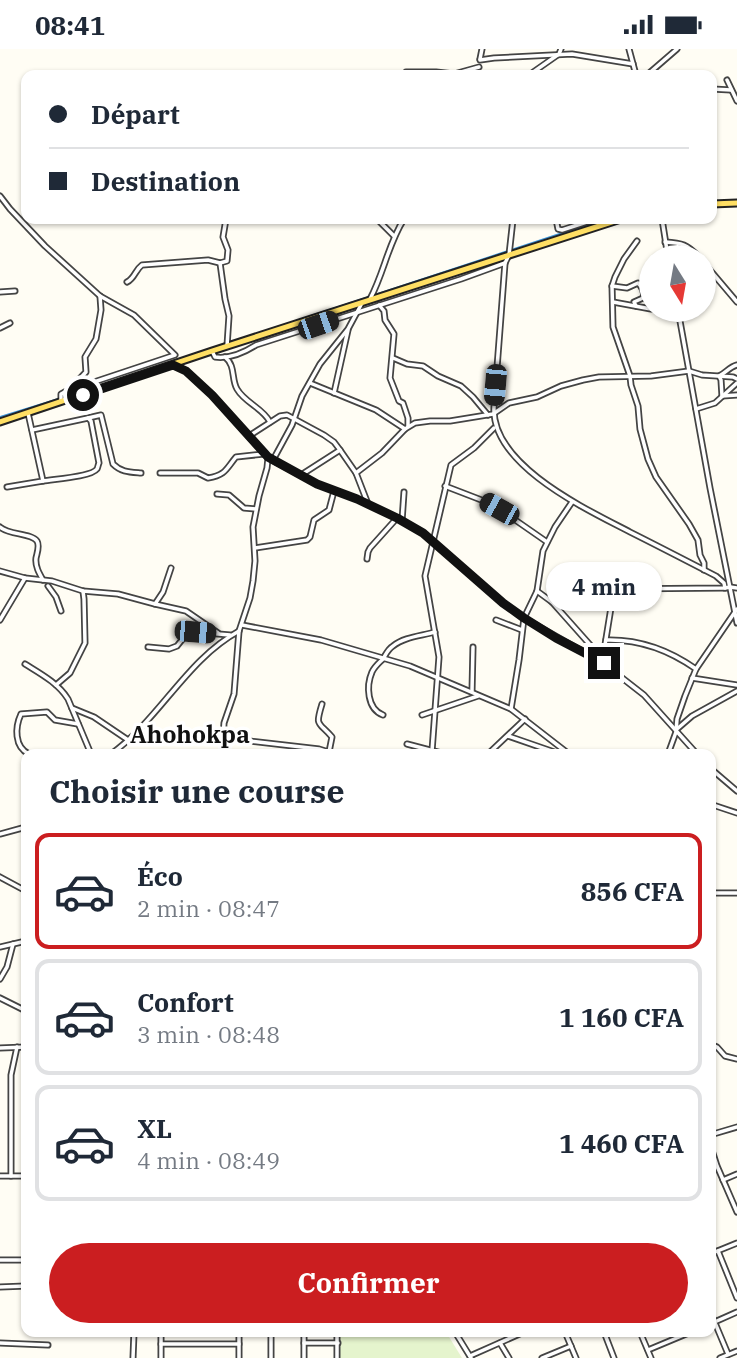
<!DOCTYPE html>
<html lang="fr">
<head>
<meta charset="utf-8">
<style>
  body { margin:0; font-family:"IBM Plex Serif",serif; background:#f2f2f3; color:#1f2937; height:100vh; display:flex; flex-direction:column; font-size:26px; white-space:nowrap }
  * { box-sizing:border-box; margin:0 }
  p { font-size:23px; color:#747a83 }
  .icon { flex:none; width:38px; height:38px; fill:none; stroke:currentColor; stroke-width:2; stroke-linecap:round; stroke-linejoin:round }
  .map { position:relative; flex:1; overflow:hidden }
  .details { position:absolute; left:21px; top:700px; width:695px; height:588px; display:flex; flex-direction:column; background:#fff; border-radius:14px; box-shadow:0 2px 5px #0004 }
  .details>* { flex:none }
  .guide { position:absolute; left:21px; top:21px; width:696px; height:154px; border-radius:14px; box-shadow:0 2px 5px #0004; display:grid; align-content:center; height:154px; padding:0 28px; background:#fff }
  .needle { width:46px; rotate:169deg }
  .fabs { position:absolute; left:639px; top:196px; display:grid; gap:14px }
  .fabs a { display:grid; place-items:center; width:77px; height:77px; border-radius:50%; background:#fff; box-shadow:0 2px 5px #0004; font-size:35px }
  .end { position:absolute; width:32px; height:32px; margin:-16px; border:9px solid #111; background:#fff; box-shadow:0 0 0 4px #fff }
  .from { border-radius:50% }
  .bubble { position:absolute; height:49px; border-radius:24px; background:#fff; box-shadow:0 2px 5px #0004; font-size:23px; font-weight:700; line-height:49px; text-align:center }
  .car { position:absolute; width:21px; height:42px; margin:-21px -10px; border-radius:9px; box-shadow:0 0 5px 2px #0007; background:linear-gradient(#222 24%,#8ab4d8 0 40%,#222 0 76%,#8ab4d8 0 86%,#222 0) }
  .guide b { display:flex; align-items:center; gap:24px; height:66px; font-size:26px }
  .guide b+b { border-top:2px solid #e0e1e3 }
  .guide i { width:18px; height:18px; background:#1f2937 }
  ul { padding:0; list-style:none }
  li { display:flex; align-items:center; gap:21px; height:116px; margin:0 14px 10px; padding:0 14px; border:4px solid #e0e1e3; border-radius:14px }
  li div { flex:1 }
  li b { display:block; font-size:26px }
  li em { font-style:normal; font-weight:700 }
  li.selected { border-color:#cb1e20 }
  li>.icon { width:63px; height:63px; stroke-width:1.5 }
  h2 { padding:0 28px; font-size:32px; line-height:84px }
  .primary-button { display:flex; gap:14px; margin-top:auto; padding:14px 28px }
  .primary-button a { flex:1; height:80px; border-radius:42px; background:#cb1e20; color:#fff; font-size:28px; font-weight:700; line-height:80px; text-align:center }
  .status { display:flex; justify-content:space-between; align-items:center; height:49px; padding:0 35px; background:#fff; direction:ltr }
  .status svg { height:19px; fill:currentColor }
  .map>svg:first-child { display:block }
  .pitch { fill:#e5f4cd }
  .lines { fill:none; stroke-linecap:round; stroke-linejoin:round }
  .stream { stroke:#3891d6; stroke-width:2 }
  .minor-casing { stroke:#444; stroke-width:7 }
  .major-casing { stroke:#222; stroke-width:9 }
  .minor { stroke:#fff; stroke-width:3.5 }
  .major { stroke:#ffdf64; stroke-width:5 }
  .route { stroke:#111; stroke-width:9 }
  .labels { text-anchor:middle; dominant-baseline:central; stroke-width:7; stroke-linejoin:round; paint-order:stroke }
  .quarter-label { font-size:24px; font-weight:bold; fill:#111; stroke:#fff }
</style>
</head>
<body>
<div class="status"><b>08:41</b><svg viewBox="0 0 49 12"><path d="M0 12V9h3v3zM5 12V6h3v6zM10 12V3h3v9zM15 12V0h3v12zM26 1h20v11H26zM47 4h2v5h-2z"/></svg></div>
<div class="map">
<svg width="737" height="1309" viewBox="0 0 737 1309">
  <rect width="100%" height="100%" fill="#fffdf4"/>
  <!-- pitch -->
  <path class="pitch" d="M339,1283H446L462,1309H339Z"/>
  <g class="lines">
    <!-- stream -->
    <path class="stream" d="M0,368L81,343L605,170"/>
    <!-- minor casing -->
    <g class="minor-casing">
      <g id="minor">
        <path d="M629,0L636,26"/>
        <path d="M480,10L482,0"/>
        <path d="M480,11L494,9L572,5L633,15"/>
        <path d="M406,23H436L454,25L479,18"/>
        <path d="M529,26L559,5L561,0"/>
        <path d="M647,26L677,0"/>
        <path d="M727,31L737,52"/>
        <path d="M712,40L731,41"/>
        <path d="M0,147L10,160L45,197L100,247L134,266L175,306L67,342"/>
        <path d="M377,170L394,187"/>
        <path d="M513,170L509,206L505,214L494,358C491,416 586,460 630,483C658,497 687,512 716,527L724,534L725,539"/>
        <path d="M556,170L558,180L562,181L596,170"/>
        <path d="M662,170L668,208"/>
        <path d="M637,192L624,210L615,228L612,237L613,278L630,327L631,336L638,357L640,380L648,410L656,428L689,475L698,491L700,506L704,514V521"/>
        <path d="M665,193C682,194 687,195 699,208"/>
        <path d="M220,214L225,250L229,267L227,297"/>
        <path d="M704,214L737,253"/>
        <path d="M127,233C135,229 135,221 142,216L208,211L220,214L227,212L228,201L223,188L226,170"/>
        <path d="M612,237L627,239L638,234C642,238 645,243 643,249L634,253L636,257"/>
        <path d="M0,243L15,242"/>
        <path d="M370,250C384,224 388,195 404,170"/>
        <path d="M613,253L651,260"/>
        <path d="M379,256L384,262L385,271L394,285L390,329L399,352L403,354L408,369V377"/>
        <path d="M660,261H663"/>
        <path d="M678,261L710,439L737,574"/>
        <path d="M0,279L10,274"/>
        <path d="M212,302L215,308C229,310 245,303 256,296L461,230L505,214"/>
        <path d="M225,308C236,317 231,330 237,340C245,354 263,359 270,373"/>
        <path d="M393,309L407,315L423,317L438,327L461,337L473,348L488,366"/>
        <path d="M174,316L186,322L212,346L268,409L267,419L259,447L253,478L255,512L253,532L250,549L239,582L234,645L224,674L222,705"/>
        <path d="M737,316C729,318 726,324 719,327L721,331L722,347L737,346"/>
        <path d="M310,334L376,361L405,380"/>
        <path d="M334,344L348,281"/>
        <path d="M61,352V345L70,340L86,323L85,308L96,290L101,261L100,247"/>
        <path d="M696,360L715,354L737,334"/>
        <path d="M88,369L101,366L113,415C121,423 129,423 141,424"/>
        <path d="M32,381L88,369L91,372L99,414C98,416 98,418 97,420C91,428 54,430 43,432"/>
        <path d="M249,387L280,367L287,366L324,386L334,393L340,401L356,424L368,455"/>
        <path d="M268,409L317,435L357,450L397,469L423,484L503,554L524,569L603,614"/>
        <path d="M273,411L292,376L302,347L320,315L348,280L362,254"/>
        <path d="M160,424H198L208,429C226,426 226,420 236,408L264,405"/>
        <path d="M356,424L382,404L405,380L415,374L430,372H450L493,365L509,354L537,348L561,337L583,331L599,328L651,327L689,322L702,326L733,328L737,330"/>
        <path d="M301,426L340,401"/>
        <path d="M445,437L484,452L511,468L547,493"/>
        <path d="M7,438L43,432L28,364"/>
        <path d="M217,445L229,446L244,459L256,460"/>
        <path d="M402,472L404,443"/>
        <path d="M0,478C9,486 31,484 37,492C40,497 37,504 36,509C35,517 39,524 43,531"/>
        <path d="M255,499L307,491L310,488L314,471L329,461L334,442"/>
        <path d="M367,510L368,503L370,499L397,469"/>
        <path d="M0,522L25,529L52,532L83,542L118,545L155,555L163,543L171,519"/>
        <path d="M48,537L56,548L61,562"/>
        <path d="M537,542L552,553L600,607L603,614L644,646L697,705"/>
        <path d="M552,553L560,541L568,538L614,540L725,539L730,538L737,539"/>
        <path d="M155,555L186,562L218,584"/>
        <path d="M0,571L25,529"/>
        <path d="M496,571L522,581"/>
        <path d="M242,576L321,591L410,617L511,660L569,705"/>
        <path d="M606,591C639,590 669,601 696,620"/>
        <path d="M148,598L169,600L177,597L185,587L195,583L230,586"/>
        <path d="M600,607L604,602L614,540"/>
        <path d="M25,615C41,625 58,634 68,650L91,705"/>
        <path d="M692,629L737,636"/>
        <path d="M56,636L70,624L85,594L84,550L83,542"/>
        <path d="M472,642L473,598"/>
        <path d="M322,655C315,678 318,672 332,688L329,703"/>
        <path d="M72,659L94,668L128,691"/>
        <path d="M511,660L519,611L524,569L537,542L543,502L555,478L572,453"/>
        <path d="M383,666C367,660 366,637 372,623C375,617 379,614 383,610C386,605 388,600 393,597C404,588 421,587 435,583"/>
        <path d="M422,666L478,647"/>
        <path d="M677,680L692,667L737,642"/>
        <path d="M508,687L560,705"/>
        <path d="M223,689L319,700L335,705"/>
        <path d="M407,695L445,705"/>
        <path d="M432,702L439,608L425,527L451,416L474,399L494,379"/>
        <path d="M29,705C14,698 15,678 21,665L47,663L55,671L78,675"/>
        <path d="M111,705C160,670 186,611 239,582"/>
        <path d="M411,705L424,700"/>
        <path d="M488,705L525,670"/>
        <path d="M668,705L676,683L677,670L685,647L696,620L737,560"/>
        <path d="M710,719L737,742"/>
        <path d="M710,755L737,764"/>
        <path d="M0,785L26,778"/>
        <path d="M0,828L26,842"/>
        <path d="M710,844H737"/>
        <path d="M0,898L26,892"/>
        <path d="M0,930L7,918L13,895"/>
        <path d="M0,949L26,962"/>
        <path d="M710,995L717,998L725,1007L737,1010"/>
        <path d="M0,999L26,998"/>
        <path d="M710,1086L737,1078"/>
        <path d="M710,1095L717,1117L737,1163"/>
        <path d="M0,1127H26"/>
        <path d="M11,1127V1026L17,998"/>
        <path d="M723,1131L737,1125"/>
        <path d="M718,1202L737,1249"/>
        <path d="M710,1205L737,1194"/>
        <path d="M0,1211H26"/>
        <path d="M0,1238L26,1237"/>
        <path d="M710,1262L728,1305"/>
        <path d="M710,1275L737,1263"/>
        <path d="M271,1283V1309"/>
        <path d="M304,1283V1309"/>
        <path d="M455,1283L471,1309"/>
        <path d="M565,1283L576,1309"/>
        <path d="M604,1283L614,1309"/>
        <path d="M640,1283L651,1309"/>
        <path d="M0,1294L48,1296"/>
        <path d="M304,1294H338"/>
        <path d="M500,1294L509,1309"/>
        <path d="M161,1295H239"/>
        <path d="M648,1301L691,1283"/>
        <path d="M470,1307L524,1283"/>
        <path d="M133,1309L134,1283"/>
        <path d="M161,1309V1283"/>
        <path d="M239,1309V1283"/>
        <path d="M337,1309V1283"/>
        <path d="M542,1309L571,1297"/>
        <path d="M720,1309L737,1302"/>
      </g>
    </g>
    <!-- major casing -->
    <g class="major-casing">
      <g id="major">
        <path d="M712,155L737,154"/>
        <path d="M0,373L212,302L621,170"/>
      </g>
    </g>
    <!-- minor -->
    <use href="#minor" class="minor"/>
    <!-- major -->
    <use href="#major" class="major"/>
  </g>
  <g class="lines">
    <!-- route -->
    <path class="route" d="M83,346L173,316L186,322L212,346L268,408L317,435L357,450L397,469L423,484L503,554L524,569L556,589L604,614"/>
  </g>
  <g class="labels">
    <!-- quarter labels -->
    <g class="quarter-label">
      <text x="190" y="685">Ahohokpa</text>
    </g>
  </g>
</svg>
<div class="fabs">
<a><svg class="needle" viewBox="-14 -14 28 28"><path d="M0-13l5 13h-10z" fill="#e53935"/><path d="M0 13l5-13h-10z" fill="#747a83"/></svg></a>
</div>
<i class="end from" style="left:83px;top:346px"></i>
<i class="end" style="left:604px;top:614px"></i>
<div class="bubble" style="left:546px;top:513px;width:116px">4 min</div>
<i class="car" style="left:318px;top:276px;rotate:71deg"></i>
<i class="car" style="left:495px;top:336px;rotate:185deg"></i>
<i class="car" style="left:499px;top:460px;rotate:299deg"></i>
<i class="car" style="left:195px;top:583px;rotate:95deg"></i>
<div class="guide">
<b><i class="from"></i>Départ</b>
<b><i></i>Destination</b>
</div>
<section class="details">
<h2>Choisir une course</h2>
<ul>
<li class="selected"><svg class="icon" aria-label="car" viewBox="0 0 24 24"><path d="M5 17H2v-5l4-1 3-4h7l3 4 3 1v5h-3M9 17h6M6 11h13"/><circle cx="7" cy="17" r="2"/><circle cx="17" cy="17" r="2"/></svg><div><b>Éco</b><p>2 min · 08:47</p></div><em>856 CFA</em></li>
<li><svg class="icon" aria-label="car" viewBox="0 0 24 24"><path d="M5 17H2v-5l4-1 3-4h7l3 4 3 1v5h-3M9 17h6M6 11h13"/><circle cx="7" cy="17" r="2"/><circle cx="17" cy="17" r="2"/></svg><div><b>Confort</b><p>3 min · 08:48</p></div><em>1 160 CFA</em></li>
<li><svg class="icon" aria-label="car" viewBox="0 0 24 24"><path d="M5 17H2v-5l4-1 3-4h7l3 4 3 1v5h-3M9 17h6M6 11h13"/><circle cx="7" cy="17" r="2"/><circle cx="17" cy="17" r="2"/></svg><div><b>XL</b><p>4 min · 08:49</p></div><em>1 460 CFA</em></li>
</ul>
<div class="primary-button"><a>Confirmer</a></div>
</section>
</div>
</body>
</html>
